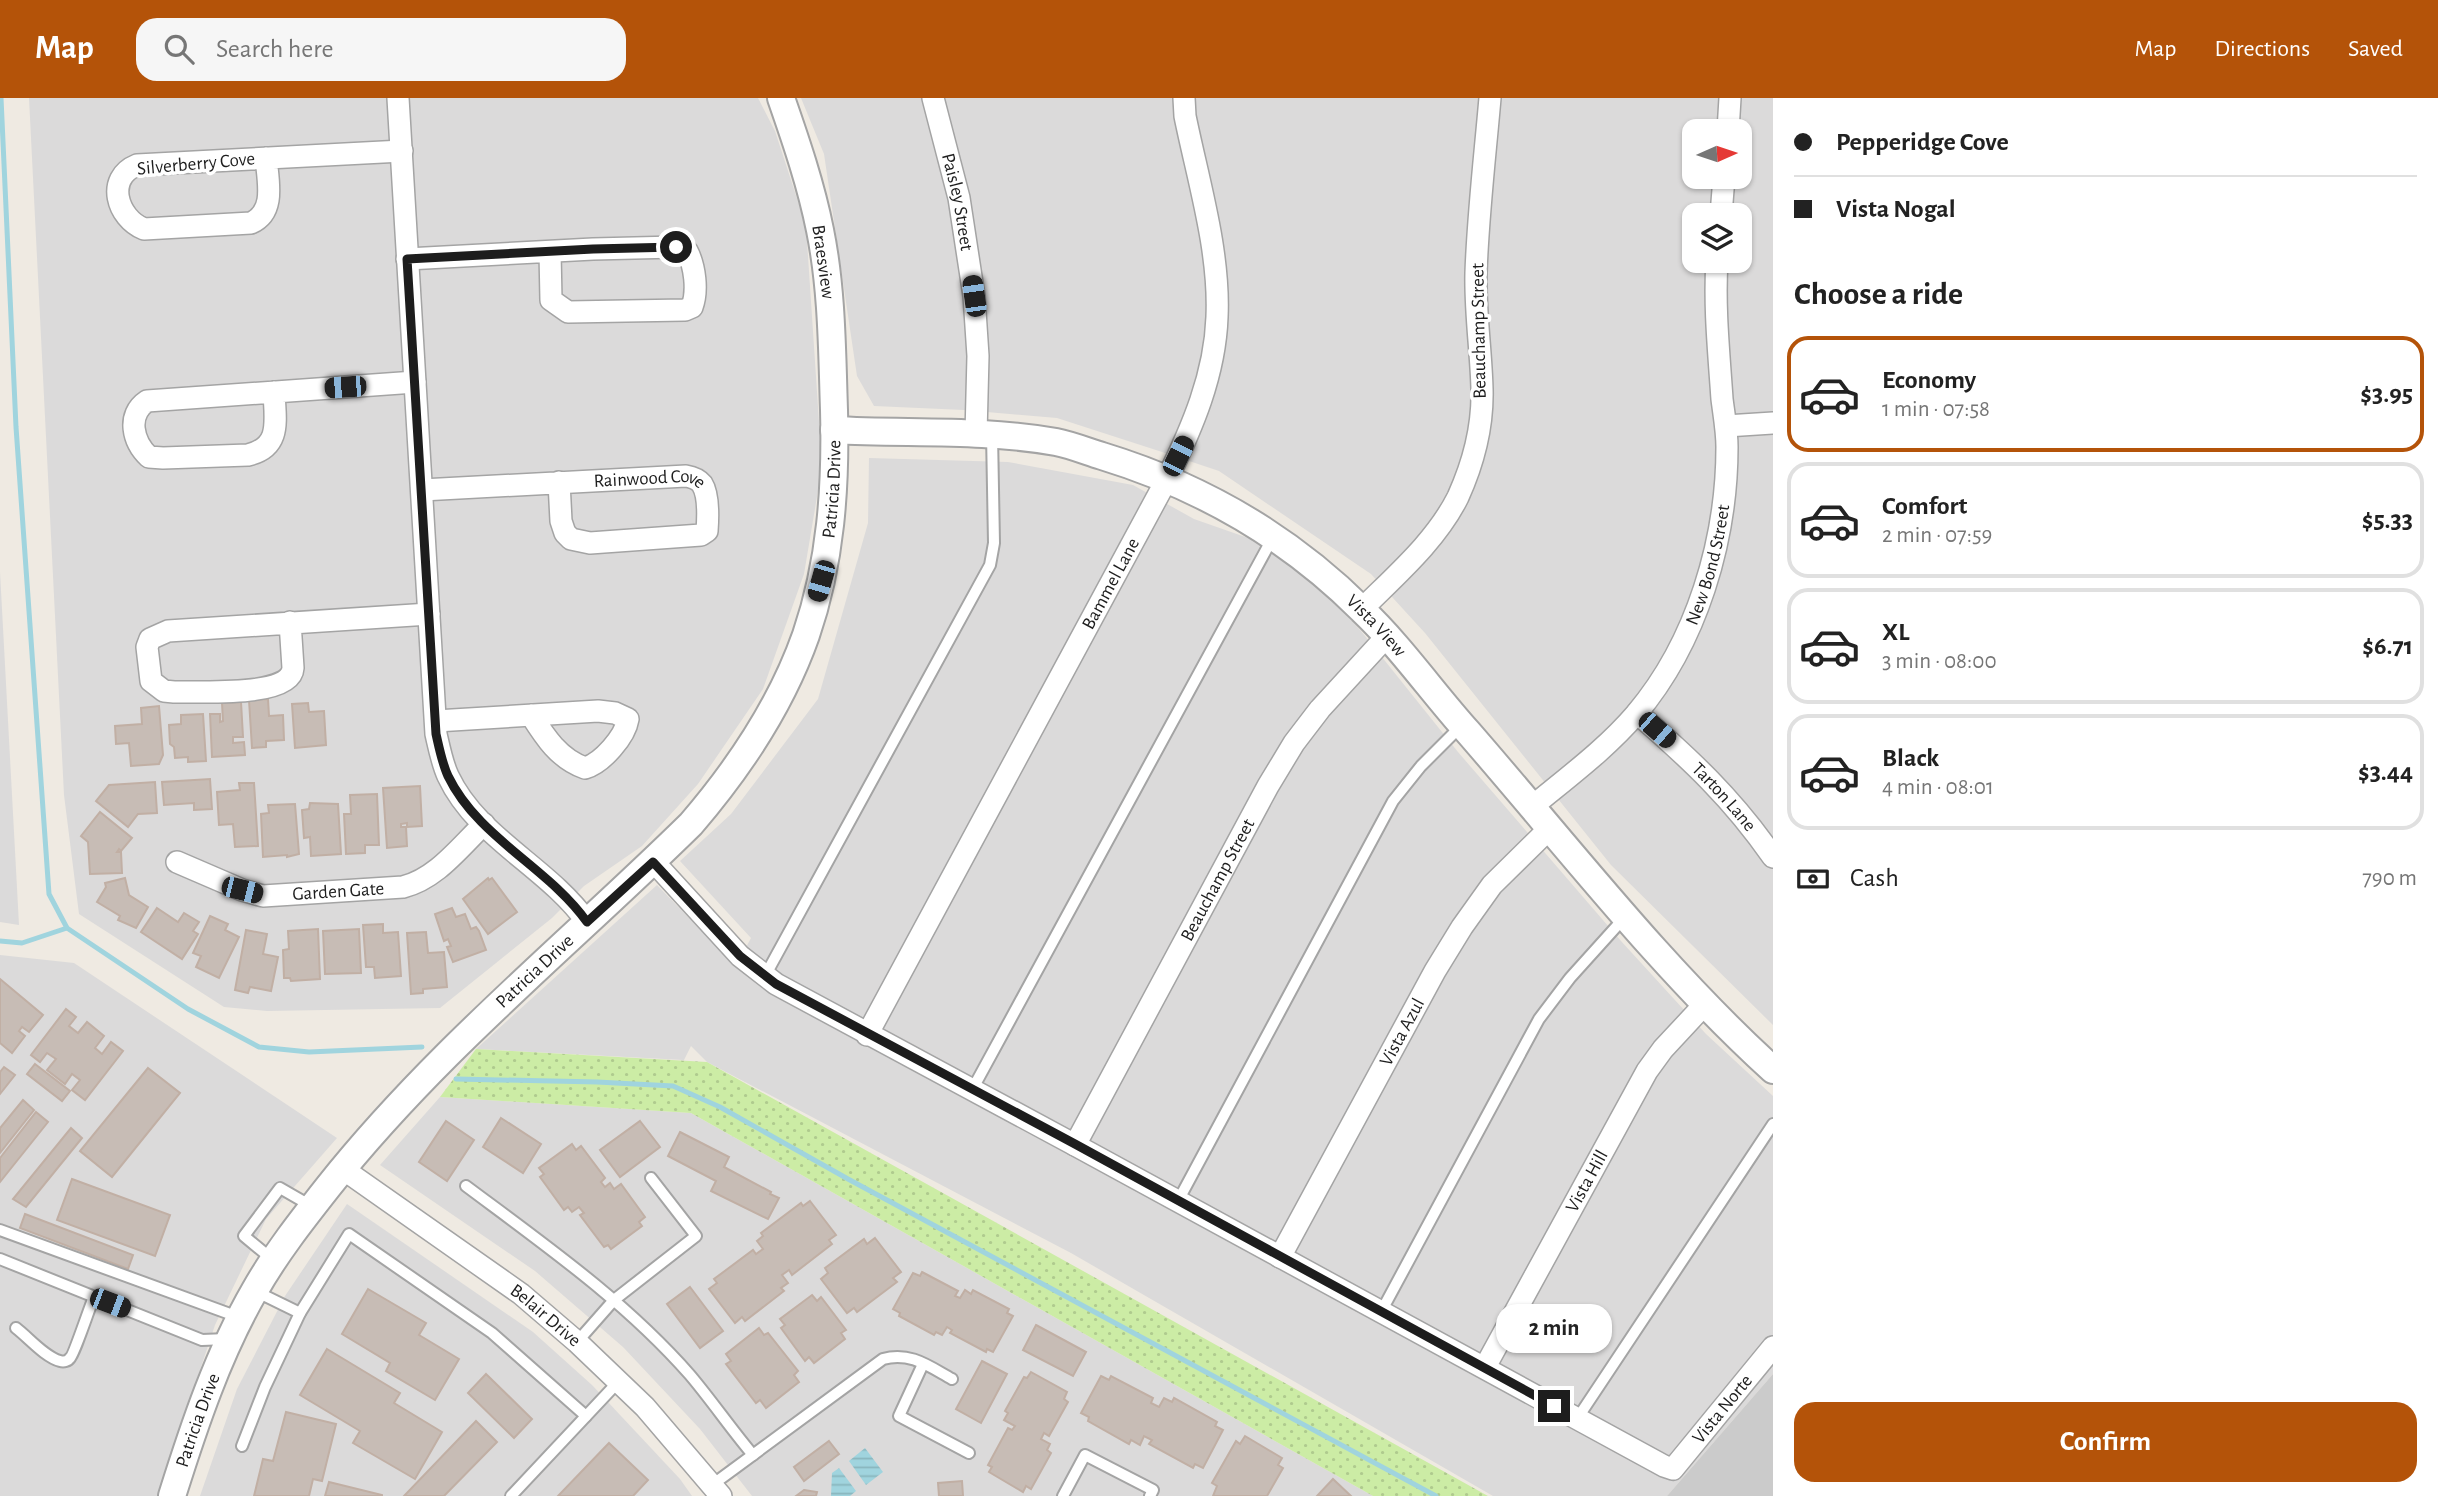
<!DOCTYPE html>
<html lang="en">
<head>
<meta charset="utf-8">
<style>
  body { margin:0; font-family:"Alegreya Sans",sans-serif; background:#f6f6f6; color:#222; height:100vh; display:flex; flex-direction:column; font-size:26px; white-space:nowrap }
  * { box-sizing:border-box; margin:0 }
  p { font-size:23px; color:#767676 }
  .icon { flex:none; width:38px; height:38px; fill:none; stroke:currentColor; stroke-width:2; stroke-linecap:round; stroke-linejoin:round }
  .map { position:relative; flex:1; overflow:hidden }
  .details { display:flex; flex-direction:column; background:#fff; width:665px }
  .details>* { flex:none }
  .guide { display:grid; align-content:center; height:154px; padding:0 21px; background:#fff }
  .needle { width:46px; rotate:87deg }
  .tools { position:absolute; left:1682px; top:21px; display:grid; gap:14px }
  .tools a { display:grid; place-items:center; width:70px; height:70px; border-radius:14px; background:#fff; box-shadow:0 2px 5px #0004; font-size:35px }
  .end { position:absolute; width:32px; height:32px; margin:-16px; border:9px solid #1d1d1d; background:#fff; box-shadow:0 0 0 4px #fff }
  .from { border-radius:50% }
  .bubble { position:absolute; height:49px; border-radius:21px; background:#fff; box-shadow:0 2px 5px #0004; font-size:23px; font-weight:700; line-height:49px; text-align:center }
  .car { position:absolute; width:21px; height:42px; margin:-21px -10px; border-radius:9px; box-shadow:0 0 5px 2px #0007; background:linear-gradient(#222 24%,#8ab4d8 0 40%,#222 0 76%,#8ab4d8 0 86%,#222 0) }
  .guide b { display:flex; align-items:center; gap:24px; height:66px; font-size:26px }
  .guide b+b { border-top:2px solid #e0e0e0 }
  .guide i { width:18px; height:18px; background:#222 }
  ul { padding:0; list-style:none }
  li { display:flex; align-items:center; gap:21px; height:116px; margin:0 14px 10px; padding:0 7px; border:4px solid #e0e0e0; border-radius:21px }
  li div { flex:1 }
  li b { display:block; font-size:26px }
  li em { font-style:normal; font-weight:700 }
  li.active { border-color:#b45309 }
  li>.icon { width:63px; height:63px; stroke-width:1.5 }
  h2 { padding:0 21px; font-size:32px; line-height:84px }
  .pay { display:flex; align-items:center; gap:18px; height:77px; padding:0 21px; font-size:26px }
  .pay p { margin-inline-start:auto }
  .action { display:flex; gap:14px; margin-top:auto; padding:14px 21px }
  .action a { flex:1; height:80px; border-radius:21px; background:#b45309; color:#fff; font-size:28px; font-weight:700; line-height:80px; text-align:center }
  header { display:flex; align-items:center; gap:42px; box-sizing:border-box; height:98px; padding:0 35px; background:#b45309; color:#fff }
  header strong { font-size:33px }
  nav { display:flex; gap:38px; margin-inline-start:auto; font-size:24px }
  .search { width:490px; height:63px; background:#f6f6f6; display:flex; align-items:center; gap:18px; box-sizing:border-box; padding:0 24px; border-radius:21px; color:#767676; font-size:26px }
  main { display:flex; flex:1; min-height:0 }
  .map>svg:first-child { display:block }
  .residential { fill:#dbdada; fill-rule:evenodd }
  .religious { fill:#cbcbcb }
  .grass { fill:url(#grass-dots) }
  .water { fill:url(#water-rules) }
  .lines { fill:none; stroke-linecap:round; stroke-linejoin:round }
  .stream { stroke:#a0d4de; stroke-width:5 }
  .building { fill:#c7bcb5; stroke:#c1afa4; stroke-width:2 }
  .service-casing { stroke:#a4a4a4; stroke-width:14 }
  .minor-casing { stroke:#a4a4a4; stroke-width:24 }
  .tertiary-casing { stroke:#a4a4a4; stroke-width:30 }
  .service { stroke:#fff; stroke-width:10 }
  .minor { stroke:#fff; stroke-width:21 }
  .tertiary { stroke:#fff; stroke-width:26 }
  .route { stroke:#1d1d1d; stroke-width:9 }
  .labels { text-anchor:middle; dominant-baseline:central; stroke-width:7; stroke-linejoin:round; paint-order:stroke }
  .street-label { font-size:19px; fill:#1d1d1d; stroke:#fff }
</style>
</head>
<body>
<header>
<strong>Map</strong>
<div class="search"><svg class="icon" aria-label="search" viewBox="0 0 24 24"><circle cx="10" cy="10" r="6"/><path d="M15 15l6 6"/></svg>Search here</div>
<nav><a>Map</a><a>Directions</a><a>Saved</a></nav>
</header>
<main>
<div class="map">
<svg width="1773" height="1398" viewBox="0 0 1773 1398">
  <defs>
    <pattern id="grass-dots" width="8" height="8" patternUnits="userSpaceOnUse" patternTransform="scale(1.75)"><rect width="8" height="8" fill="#cceca5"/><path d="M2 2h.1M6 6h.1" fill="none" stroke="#afca8e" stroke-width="1.8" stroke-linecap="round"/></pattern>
    <pattern id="water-rules" width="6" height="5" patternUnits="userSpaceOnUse" patternTransform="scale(1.75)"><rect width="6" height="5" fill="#a0d4de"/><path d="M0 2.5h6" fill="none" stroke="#89b6be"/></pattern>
  </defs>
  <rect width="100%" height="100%" fill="#efeae2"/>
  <!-- residential -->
  <g class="residential">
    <path d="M29,0H758L775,33L806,128L822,369L804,476L763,591L698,686L642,748L584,788L552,820L440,910L267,913L224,909L79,816L64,697Z"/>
    <path d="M801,0H1773V927L1611,767L1425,535L1371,476L1219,373L1159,353L1057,320L964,312L874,308L857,278L824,56ZM1694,33H1740V79H1694ZM1694,117H1740V163H1694Z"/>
    <path d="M869,360L1008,364L1133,387L1194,421L1251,441L1317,485L1361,533L1458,654L1621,843L1706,936L1773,998V1276L1667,1398H1493L1071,1155L707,964L691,948L684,962L476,951L657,787L736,868L751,840L680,763L731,716L818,601L868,425Z"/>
    <path d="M0,474L19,827L0,824Z"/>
    <path d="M0,857L74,865L337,1040L266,1121L215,1227L158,1398H0Z"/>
    <path d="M440,999L691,1015L1373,1398H752L700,1331L623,1249L535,1173L380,1067Z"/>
    <path d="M347,1106L533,1234L592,1287L680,1381L692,1398H200L237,1291L285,1198Z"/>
  </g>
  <!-- religious -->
  <path class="religious" d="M1773,1276V1398H1667Z"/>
  <!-- grass -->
  <path class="grass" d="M476,951L707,964L1488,1398H1373L691,1015L440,999Z"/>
  <!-- water -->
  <g class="water">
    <path d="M865,1350L883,1374L866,1387L849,1363Z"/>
    <path d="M839,1370L856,1393L850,1398H831L832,1375Z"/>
  </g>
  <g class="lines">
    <!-- stream -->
    <g class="stream">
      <path d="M1,0L16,329L49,796L67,830L188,911L259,949L309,954L422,949"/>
      <path d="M0,843L22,845L67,830"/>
      <path d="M456,981L597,984L673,988L720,1009L848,1081L1436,1398"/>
    </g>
  </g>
  <!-- building -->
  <g class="building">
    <path d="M268,601L269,618L283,617L284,642L266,643V649L252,650L249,602Z"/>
    <path d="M241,604L243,639H233V645L244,644L245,657L212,659L210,616H220V624L223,623L222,605Z"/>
    <path d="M308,605L309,614L324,613L326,647L295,650L292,606Z"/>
    <path d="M159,608L163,657L159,666L131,668L129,645L116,646L115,628L142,626L141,610Z"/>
    <path d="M203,616L206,663L188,664V659L175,660L174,649L170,646L169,627L181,626V617Z"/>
    <path d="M210,681L212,711L194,712V705L164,707L162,684Z"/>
    <path d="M155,684L157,715L138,716L128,729L96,703L109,687Z"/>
    <path d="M239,685H254L258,748L235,749L233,726L219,727L217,694L240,692Z"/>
    <path d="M420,688L422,728L407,729V725L401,726V729H406L407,748L387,750L383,690Z"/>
    <path d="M377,696L379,747H365V755L346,756L344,716H351L350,697Z"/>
    <path d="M310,705L338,706L341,756L311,758L310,739L304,740L302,712L309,711Z"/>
    <path d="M295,706L299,756L287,759V757L263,759L261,716L269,715L268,707Z"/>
    <path d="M100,714L132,740L121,753L119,751L117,754H121L122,775L90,776L88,744L81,738Z"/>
    <path d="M125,780L129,797L148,809L136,830L118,822L120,818L97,804L106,789L105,785Z"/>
    <path d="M488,780L489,782L492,780L517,814L488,836L463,801Z"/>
    <path d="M157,810L178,824L184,815L199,824L193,833L198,836L182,861L141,834Z"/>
    <path d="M452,810L456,819L465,816L471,831L476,829L479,833L486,852L453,864L447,849L451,848L448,841L444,843L435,816Z"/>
    <path d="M210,818L228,826L225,832L239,839L219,880L196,869L201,858L193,855Z"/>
    <path d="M383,826V835L398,834L401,878L375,880L374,869H366L363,827Z"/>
    <path d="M318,831L320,881L291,883L290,880H284L283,852L289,851L288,833Z"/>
    <path d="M359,831L361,875L325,876L323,833Z"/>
    <path d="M246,832L267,836L263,856L278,859L271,893L250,889L248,895L235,892Z"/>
    <path d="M426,834L428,855L444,854L447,889L423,891V895L411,896L407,835Z"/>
    <path d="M0,881L43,917L29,934L22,929L19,933L25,938L12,955L0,945Z"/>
    <path d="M66,911L76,919L69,928L78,935L87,924L104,938L95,950L102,956L111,944L123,953L85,1002L72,992L80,982L72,976L65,986L47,972L56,961L47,955L40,964L31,957Z"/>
    <path d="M35,966L70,993L62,1003L27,976Z"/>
    <path d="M4,969L15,977L0,996V974Z"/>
    <path d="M148,970L180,995L112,1079L80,1053Z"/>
    <path d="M23,1002L34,1012L0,1055V1030Z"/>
    <path d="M36,1014L48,1024L0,1084V1060Z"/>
    <path d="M501,1020L541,1046L523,1075L483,1049Z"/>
    <path d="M446,1023L474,1042L447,1083L419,1064Z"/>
    <path d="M640,1023L660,1049L620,1079L600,1052Z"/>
    <path d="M71,1030L82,1040L26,1109L13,1101Z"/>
    <path d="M680,1034L729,1059L724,1069L771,1094L770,1096L779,1100L768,1121L711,1093L716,1083L668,1058Z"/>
    <path d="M572,1046L576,1052L581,1048L605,1080L601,1084L605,1089L610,1085L614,1091L621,1086L645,1119L639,1124L642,1128L611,1151L608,1147L604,1149L580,1117L584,1115L579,1109L572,1114L568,1109L564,1112L540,1079L544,1076L539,1070Z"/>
    <path d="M72,1081L170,1117L155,1158L57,1122Z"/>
    <path d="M810,1103L836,1137L829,1142L832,1146L792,1177L789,1172L782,1177L788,1185L781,1190L784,1193L745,1223L742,1219L735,1225L709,1191L717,1185L714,1181L753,1152L756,1156L763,1151L757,1143L763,1138L761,1135L801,1105L803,1108Z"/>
    <path d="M25,1116L133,1157L128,1171L20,1130Z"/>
    <path d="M875,1140L901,1174L893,1180L897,1184L857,1214L854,1210L847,1215L821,1181L828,1175L825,1170L864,1141L867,1146Z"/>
    <path d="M922,1174L958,1193L955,1198L960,1200L965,1192L971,1196L973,1192L1009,1211L1007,1215L1013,1218L993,1254L987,1251L986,1254L950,1235L952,1232L947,1229L942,1237L936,1234L934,1237L899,1218L900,1215L893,1211L913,1175L920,1178Z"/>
    <path d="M690,1189L723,1233L700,1250L667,1206Z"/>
    <path d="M368,1191L426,1225L419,1237L459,1261L435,1302L386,1273L390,1265L342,1236Z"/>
    <path d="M812,1197L817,1203L821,1199L846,1232L841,1235L845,1241L814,1265L809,1259L805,1263L781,1230L785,1227L780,1221Z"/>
    <path d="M1036,1227L1086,1254L1073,1278L1023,1252Z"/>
    <path d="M759,1230L764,1237L768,1235L798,1273L794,1277L799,1284L766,1310L760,1302L756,1305L726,1266L731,1263L726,1256Z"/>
    <path d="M327,1251L400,1295L394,1305L442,1334L415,1381L353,1345L360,1333L300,1297Z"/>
    <path d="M982,1263L1007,1276L981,1325L956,1311Z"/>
    <path d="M1031,1274L1067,1294L1064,1301L1068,1304L1049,1338L1044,1335L1041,1341L1050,1346L1047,1352L1051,1355L1031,1391L1026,1388L1023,1394L989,1374L992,1369L988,1367L1008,1330L1012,1332L1015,1328L1004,1322L1008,1315L1005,1313L1024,1279L1027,1280Z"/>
    <path d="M486,1276L532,1321L514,1340L468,1295Z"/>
    <path d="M1101,1278L1109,1282L1111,1278L1153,1300L1151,1305L1159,1309L1164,1300L1172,1304L1174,1300L1217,1324L1215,1328L1223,1332L1203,1370L1195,1366L1193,1370L1149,1346L1152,1342L1144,1338L1140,1347L1131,1342L1129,1346L1088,1323L1089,1319L1081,1315Z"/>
    <path d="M286,1314L336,1326L322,1383L313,1381L309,1398H254L263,1361L273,1363Z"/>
    <path d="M476,1323L497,1344L444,1398H404Z"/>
    <path d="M1245,1338L1282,1360L1278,1367L1283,1370L1267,1398H1213L1217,1388L1212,1385L1236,1343L1240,1346Z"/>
    <path d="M829,1343L839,1356L804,1383L794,1369Z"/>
    <path d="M609,1345L648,1382L633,1398H558Z"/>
    <path d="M1333,1381L1351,1398H1317Z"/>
    <path d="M962,1383L963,1398H939L938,1385Z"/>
    <path d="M329,1384L382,1397V1398H325Z"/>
    <path d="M804,1392L817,1394L816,1398H796Z"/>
  </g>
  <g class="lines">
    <!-- service casing -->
    <g class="service-casing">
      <g id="service">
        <path d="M765,878L990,467L994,445L992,336"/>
        <path d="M972,992L1272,441"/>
        <path d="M466,1088C545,1147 625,1203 690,1277C712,1303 731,1331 753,1357"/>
        <path d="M1178,1103L1393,703L1421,668L1462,627"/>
        <path d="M0,1132L241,1220"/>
        <path d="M0,1161L202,1242L227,1241"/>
        <path d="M273,1162L244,1138L280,1090L313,1109"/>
        <path d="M255,1193L300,1215"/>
        <path d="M1381,1214L1539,921L1570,880L1625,819"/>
        <path d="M16,1230C29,1240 45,1259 60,1263C64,1264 68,1263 70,1260C74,1257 90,1208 94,1199"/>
        <path d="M577,1244L614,1202L696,1138L651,1080"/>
        <path d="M923,1266L899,1318L969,1355"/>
        <path d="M1577,1321L1773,1026"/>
        <path d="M242,1348L265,1289L300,1215L349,1136L492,1235L586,1318"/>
        <path d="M712,1387L883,1261C910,1253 930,1269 952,1281"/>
        <path d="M511,1398L619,1283"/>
        <path d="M1063,1398L1085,1357L1153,1392L1150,1398"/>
      </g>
    </g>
    <!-- minor casing -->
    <g class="minor-casing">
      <g id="minor">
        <path d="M398,0L436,636C439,649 442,665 448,678C477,740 548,769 587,824"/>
        <path id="s1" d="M933,0L959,100L974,198L978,258L976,336"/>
        <path d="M1728,33L1730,0"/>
        <path d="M266,60C268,83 276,114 251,125L144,131C117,120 105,80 137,67L402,53"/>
        <path d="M1721,117L1724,79"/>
        <path d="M407,161L593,151L676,149L687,153C695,168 698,193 692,209L685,212L568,214L551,202L550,154"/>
        <path d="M274,294C275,322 282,349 248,357L163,360L149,359C133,344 126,317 147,303L415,284"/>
        <path d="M1726,328L1773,325"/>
        <path id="s2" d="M422,392L686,378C692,379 698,381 702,386C709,397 708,420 707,433L701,437L590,445L571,441L565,435L561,423L559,384"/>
        <path d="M1362,511C1396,477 1436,443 1458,399C1473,366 1483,327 1482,291C1481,252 1475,214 1476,175C1478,116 1485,58 1490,0"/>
        <path d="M290,524L293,570C291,600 198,593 174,594L164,593L151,583L147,549L150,541L168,533L429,516"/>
        <path id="s3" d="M1637,615C1690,661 1732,700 1773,759"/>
        <path d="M436,623L598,613L615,615L628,621C625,639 602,665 585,670C559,661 545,639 531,617"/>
        <path id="s4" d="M1533,708C1568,679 1606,651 1636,616C1697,544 1727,442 1727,349C1727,333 1724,317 1722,301C1719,256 1714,208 1717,163"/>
        <path id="s5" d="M653,763L740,858L776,886L1075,1047L1664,1368L1673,1371L1773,1249"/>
        <path id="s6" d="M177,764L242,792L263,798L403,789C436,781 459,750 484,726"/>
        <path id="s7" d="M867,937L1167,381C1192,330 1215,277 1217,219C1220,153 1198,82 1185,18L1184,0"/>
        <path id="s8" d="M1075,1047L1268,688L1294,645L1320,611L1387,538"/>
        <path id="s9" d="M343,1071L521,1196L577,1244L645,1309L721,1398"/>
        <path id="s10" d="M1280,1159L1435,873L1462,829L1492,787L1550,730"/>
        <path id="s11" d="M1485,1269L1647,973L1663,951L1704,907"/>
      </g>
    </g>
    <!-- tertiary casing -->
    <g class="tertiary-casing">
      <g id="tertiary">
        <path id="s12" d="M834,332C908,336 983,331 1056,344C1071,347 1086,353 1102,358C1200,388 1289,439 1362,512C1401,549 1432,594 1468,634C1568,749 1660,869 1773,972"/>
        <path id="s13" d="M172,1398C194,1328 218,1256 255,1192C276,1155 302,1122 328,1089C435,954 569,846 691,726C740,669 781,608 806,537C831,464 836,389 834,312C832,252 832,191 820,132C811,87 796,43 781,0"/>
      </g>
    </g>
    <!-- service -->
    <use href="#service" class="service"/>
    <!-- minor -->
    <use href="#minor" class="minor"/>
    <!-- tertiary -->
    <use href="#tertiary" class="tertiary"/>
  </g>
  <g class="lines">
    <!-- route -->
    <path class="route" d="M676,149L593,151L407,161L436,636C439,649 442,665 448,678C478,740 548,769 587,824L653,764L740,858L776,886L1075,1046L1554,1308"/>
  </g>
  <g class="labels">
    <!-- street labels -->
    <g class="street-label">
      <text transform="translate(196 66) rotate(-5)">Silverberry Cove</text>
      <text stroke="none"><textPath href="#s1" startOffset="107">Paisley Street</textPath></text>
      <text transform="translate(823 164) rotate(82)">Braesview</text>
      <text transform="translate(1479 233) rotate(-91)">Beauchamp Street</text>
      <text stroke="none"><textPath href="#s2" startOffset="228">Rainwood Cove</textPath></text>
      <text stroke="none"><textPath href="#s13" startOffset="1234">Patricia Drive</textPath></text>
      <text stroke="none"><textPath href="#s4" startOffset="306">New Bond Street</textPath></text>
      <text stroke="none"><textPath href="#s7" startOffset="513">Bammel Lane</textPath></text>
      <text stroke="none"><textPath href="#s12" startOffset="597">Vista View</textPath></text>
      <text stroke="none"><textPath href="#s3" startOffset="121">Tarton Lane</textPath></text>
      <text stroke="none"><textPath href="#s8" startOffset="301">Beauchamp Street</textPath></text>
      <text stroke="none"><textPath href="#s6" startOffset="168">Garden Gate</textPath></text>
      <text stroke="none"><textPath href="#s13" startOffset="648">Patricia Drive</textPath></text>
      <text stroke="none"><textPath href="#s10" startOffset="256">Vista Azul</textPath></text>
      <text stroke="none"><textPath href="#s11" startOffset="212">Vista Hill</textPath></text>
      <text stroke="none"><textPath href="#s9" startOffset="250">Belair Drive</textPath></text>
      <text stroke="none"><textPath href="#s5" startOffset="1272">Vista Norte</textPath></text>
      <text stroke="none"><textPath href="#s13" startOffset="80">Patricia Drive</textPath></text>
    </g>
  </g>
</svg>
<div class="tools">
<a><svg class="needle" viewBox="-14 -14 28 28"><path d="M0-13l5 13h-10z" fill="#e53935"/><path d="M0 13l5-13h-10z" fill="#767676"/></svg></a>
<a><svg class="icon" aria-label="layers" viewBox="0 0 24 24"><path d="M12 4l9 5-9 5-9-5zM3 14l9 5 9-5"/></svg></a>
</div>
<i class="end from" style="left:676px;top:149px"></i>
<i class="end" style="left:1554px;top:1308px"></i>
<div class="bubble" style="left:1496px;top:1206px;width:116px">2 min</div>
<i class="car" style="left:974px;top:198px;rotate:352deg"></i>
<i class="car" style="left:345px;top:289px;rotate:266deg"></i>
<i class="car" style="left:1178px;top:358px;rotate:26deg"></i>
<i class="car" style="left:821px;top:483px;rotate:196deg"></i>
<i class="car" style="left:1657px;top:632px;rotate:131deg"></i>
<i class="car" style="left:242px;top:792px;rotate:104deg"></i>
<i class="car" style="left:110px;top:1205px;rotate:111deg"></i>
</div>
<section class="details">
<div class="guide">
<b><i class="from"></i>Pepperidge Cove</b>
<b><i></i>Vista Nogal</b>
</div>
<h2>Choose a ride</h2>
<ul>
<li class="active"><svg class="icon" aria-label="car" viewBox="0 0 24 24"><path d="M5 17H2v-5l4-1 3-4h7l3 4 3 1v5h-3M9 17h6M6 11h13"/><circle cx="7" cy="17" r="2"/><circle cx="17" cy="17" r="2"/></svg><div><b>Economy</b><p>1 min · 07:58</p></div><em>$3.95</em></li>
<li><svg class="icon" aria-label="car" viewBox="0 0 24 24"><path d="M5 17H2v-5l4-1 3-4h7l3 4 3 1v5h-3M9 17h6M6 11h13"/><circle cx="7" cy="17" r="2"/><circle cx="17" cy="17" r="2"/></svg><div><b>Comfort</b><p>2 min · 07:59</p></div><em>$5.33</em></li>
<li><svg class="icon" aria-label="car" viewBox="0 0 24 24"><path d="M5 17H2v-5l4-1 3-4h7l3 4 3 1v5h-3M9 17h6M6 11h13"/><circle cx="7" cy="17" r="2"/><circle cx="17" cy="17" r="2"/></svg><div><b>XL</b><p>3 min · 08:00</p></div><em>$6.71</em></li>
<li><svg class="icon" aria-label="car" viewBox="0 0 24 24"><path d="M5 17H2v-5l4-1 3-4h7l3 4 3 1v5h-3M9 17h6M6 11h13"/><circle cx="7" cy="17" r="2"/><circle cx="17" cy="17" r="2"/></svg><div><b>Black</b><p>4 min · 08:01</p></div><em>$3.44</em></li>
</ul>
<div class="pay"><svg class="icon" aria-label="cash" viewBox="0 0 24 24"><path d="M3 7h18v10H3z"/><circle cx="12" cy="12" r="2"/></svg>Cash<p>790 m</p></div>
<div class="action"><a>Confirm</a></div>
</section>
</main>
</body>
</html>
